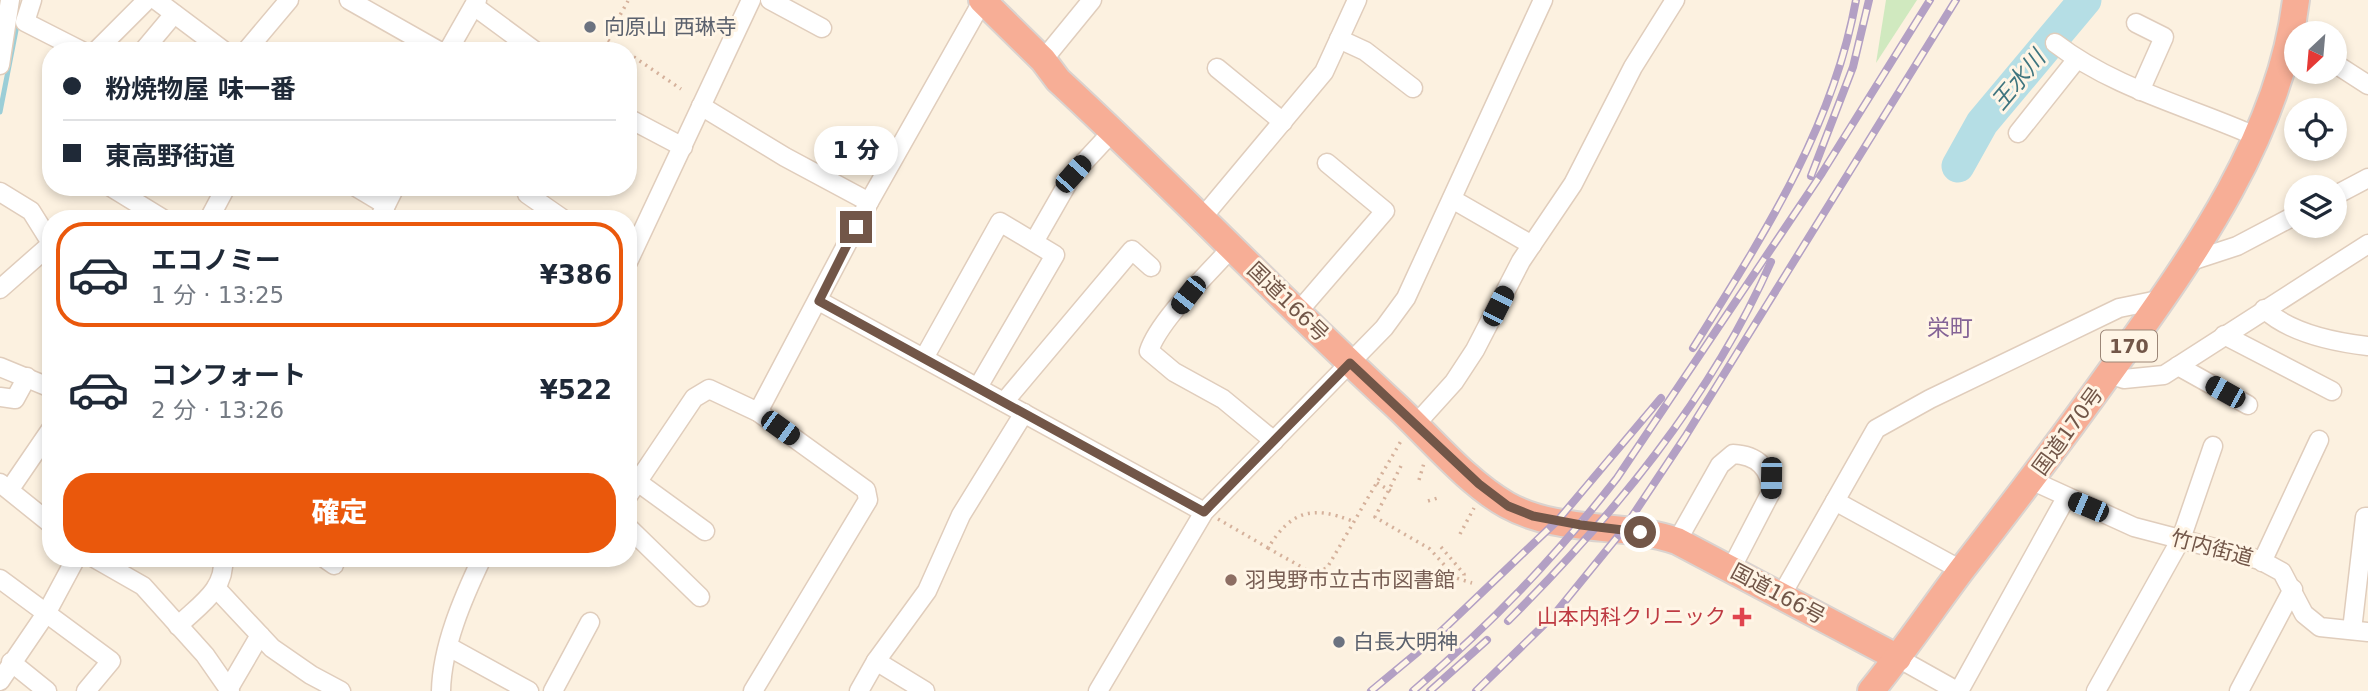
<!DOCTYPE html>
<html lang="ja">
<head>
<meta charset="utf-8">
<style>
  body { margin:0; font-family:"DejaVu Sans","Noto Sans JP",sans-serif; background:#f2f2f3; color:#1f2937; height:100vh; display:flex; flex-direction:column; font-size:26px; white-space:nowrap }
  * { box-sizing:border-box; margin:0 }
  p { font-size:23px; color:#747a83 }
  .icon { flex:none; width:38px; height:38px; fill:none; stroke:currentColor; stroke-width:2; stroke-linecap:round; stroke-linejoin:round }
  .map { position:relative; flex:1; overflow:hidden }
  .sheet { position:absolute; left:42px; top:210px; width:595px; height:357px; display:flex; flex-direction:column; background:#fff; border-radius:28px; box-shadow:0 4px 10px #0003 }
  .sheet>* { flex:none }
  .guide { position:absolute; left:42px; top:42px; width:595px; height:154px; border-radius:28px; box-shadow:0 4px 10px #0003; display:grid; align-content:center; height:154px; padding:0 21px; background:#fff }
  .needle { width:46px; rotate:206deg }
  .tools { position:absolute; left:2284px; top:21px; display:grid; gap:14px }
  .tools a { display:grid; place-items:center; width:63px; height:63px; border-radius:50%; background:#fff; box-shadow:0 4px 10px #0003; font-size:35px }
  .end { position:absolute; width:32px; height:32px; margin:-16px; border:9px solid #725648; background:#fff; box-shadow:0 0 0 4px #fff }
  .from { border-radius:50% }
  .bubble { position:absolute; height:49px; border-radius:24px; background:#fff; box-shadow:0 4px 10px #0003; font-size:23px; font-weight:800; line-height:49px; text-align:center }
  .car { position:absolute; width:21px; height:42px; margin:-21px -10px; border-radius:9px; box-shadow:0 0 5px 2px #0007; background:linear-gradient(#222 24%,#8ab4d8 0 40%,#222 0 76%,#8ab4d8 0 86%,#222 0) }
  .guide b { display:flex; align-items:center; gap:24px; height:66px; font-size:26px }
  .guide b+b { border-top:2px solid #e0e1e3 }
  .guide i { width:18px; height:18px; background:#1f2937 }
  ul { padding:12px 0 0; list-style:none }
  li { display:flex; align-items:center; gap:21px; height:105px; margin:0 14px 10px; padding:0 7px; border:4px solid transparent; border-radius:28px }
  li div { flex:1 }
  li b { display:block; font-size:26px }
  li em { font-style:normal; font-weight:800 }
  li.current { border-color:#ea580c }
  li>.icon { width:63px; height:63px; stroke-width:1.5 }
  .cta { display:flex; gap:14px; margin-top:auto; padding:14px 21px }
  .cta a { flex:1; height:80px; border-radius:28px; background:#ea580c; color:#fff; font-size:28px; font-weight:800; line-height:80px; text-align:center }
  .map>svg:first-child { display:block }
  .green { fill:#d0e9bf }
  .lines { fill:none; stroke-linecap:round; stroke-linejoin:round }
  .stream { stroke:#9bced7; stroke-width:5 }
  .river { stroke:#b5dee5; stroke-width:33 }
  .minor-casing { stroke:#e0cdbc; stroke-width:21 }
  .highway-casing { stroke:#dad3cf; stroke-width:30 }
  .path { stroke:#d5b19b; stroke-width:3.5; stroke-dasharray:2 5; stroke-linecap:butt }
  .minor { stroke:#fff; stroke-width:18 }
  .highway { stroke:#f7ae96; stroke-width:26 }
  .rail-casing { stroke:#b3a0c4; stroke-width:8 }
  .rail { stroke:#fff5e6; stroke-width:5; stroke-dasharray:16; stroke-linecap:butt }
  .route { stroke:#725648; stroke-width:9 }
  .worship-dot { fill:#6b7280; stroke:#fff5e6; stroke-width:2.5 }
  .education-dot { fill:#8d6e63; stroke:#fff5e6; stroke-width:2.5 }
  .health-dot { fill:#e0444e; stroke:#fff5e6; stroke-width:2.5 }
  .labels { text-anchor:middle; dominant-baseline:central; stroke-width:6; stroke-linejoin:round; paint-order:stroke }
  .shield { fill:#fff5e6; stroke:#9c8677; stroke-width:2 }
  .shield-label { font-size:19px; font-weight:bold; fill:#725648 }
  .worship-label { font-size:21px; fill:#5b616d; stroke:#fff5e6; text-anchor:start }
  .street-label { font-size:21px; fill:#725648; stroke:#fff5e6 }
  .education-label { font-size:21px; fill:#785e54; stroke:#fff5e6; text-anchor:start }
  .health-label { font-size:21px; fill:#be3a42; stroke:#fff5e6; text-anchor:end }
  .water-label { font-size:23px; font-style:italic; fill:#3f757f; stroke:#fff5e6 }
  .neighbourhood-label { font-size:23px; fill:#846396; stroke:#fff5e6 }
</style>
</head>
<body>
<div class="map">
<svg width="2368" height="691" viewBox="0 0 2368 691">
  <rect width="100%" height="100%" fill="#fcf1e0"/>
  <!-- green -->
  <path class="green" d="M1886,0H1917L1876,63Z"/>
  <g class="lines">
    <!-- stream -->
    <path class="stream" d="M0,112L18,20"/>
    <!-- river -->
    <path class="river" d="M1958,166L1982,123L2085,0"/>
    <!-- minor casing -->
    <g class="minor-casing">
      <g id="minor">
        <path d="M32,0L25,22L82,51"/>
        <path d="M156,0L224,51"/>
        <path d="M349,0L439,51"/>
        <path d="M770,0L822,28"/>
        <path d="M474,6L535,51"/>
        <path d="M2136,23L2164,37L2140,91"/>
        <path d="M1339,39L1365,51L1413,88"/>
        <path d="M2055,43C2115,89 2188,106 2255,136"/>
        <path d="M96,51L147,0"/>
        <path d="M143,51L174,14"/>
        <path d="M246,51L289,0"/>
        <path d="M448,51L477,0"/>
        <path d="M1043,60L1092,0"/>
        <path d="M2334,63L2368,85"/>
        <path d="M0,65L10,0"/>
        <path d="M1217,68L1283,122"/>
        <path d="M701,106L785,157L869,202"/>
        <path d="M628,118L683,147"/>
        <path d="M2018,133L2077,59"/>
        <path d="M111,187L163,219"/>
        <path d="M356,187L386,205"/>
        <path d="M531,187L527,194L563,219"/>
        <path d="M0,192L31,211L51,243"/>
        <path d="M2334,196L2368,178"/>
        <path d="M1452,199L1532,245"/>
        <path d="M1202,218L1324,72L1357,0"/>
        <path d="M209,219L226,187"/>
        <path d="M379,219L395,187"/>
        <path d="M1034,242L1073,174L1113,131"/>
        <path d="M1231,248C1209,273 1159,320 1149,351L1174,372L1223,399L1274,441"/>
        <path d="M628,262L751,0"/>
        <path d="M2185,263L2237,246L2296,215"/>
        <path d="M0,289L51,244"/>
        <path d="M819,301L1204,512"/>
        <path d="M2264,309C2290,333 2333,342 2368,346"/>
        <path d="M1298,312L1385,211L1327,163"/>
        <path d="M2224,335L2332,391"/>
        <path d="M924,358L1000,222L1055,255L978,387"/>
        <path d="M2178,366L2248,405"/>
        <path d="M0,367L51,388"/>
        <path d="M2109,374L2124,379L2164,375L2368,244"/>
        <path d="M0,397L15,399L27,377"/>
        <path d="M1004,402L1132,250L1151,267"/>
        <path d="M758,412L869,202L983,0"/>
        <path d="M1416,424L1454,382L1475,350L1521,261L1573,184L1633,67L1675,0"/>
        <path d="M2033,481L2134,527L2260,560L2282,572L2304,614L2320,627L2368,632"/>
        <path d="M0,483L51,524"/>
        <path d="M639,483L705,531"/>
        <path d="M10,489L51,429"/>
        <path d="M628,496L694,398L709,389L758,412L866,490L868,500L753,691"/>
        <path d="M1835,501L1961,570"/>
        <path d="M628,527L700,597"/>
        <path d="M1677,541L1720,465L1733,454C1757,455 1771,468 1771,492L1731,569"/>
        <path d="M94,558L143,586L205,655L230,691"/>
        <path d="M324,558L334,565"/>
        <path d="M2262,562L2319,440"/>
        <path d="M0,579L111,661L86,691"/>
        <path d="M216,588L272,648L311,675L341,691"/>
        <path d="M1781,596L1876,429L1930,399L2119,308L2163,299"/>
        <path d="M178,626C199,605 226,590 223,558"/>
        <path d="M2352,630L2365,517H2368"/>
        <path d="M449,647L529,691"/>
        <path d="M1898,658L1957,691"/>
        <path d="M11,662L47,691"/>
        <path d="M0,681L47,612L76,558"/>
        <path d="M229,688L260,635"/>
        <path d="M441,691C442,646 463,598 482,558"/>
        <path d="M553,691L590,622"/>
        <path d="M859,691L876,661"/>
        <path d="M925,691L876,661L927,591L961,515L1024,413"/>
        <path d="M1098,691L1204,512L1384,328L1406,298L1543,0"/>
        <path d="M1959,691L2062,505"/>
        <path d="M2096,691L2181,539L2213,446"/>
        <path d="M2239,691L2293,589"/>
      </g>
    </g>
    <!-- highway casing -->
    <g class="highway-casing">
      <g id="highway">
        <path d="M982,0L1043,60L1058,80C1172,185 1279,298 1393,403C1428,435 1466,482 1507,505C1559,534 1623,522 1677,541L1898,658"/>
        <path d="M1871,691C1904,651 1932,609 1963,568C2016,500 2068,431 2118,361C2195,254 2280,134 2296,0"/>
      </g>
    </g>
    <!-- path -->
    <g class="path">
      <path d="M610,33L628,1"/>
      <path d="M608,40L624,51"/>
      <path d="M628,53L681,89"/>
      <path d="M1401,466L1375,517L1430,549L1456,578L1472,583"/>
      <path d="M1419,480L1424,463"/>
      <path d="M1377,483L1394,493"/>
      <path d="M1428,501L1441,497"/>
      <path d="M1218,519L1268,548C1291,511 1312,505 1352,521"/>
      <path d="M1460,534L1474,508"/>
      <path d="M1441,547L1464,574V580"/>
      <path d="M1268,548L1312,573L1327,568L1401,441"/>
    </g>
    <!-- minor -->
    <use href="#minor" class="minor"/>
    <!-- highway -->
    <use href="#highway" class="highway"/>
    <!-- rail casing -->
    <g class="rail-casing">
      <g id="rail">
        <path d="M1811,176L1853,67L1869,0"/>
        <path d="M1693,348C1761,239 1833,129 1856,0"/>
        <path d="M1508,621C1612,517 1711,398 1771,262"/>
        <path d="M1371,691L1430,642L1558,520L1661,398"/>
        <path d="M1413,691C1492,623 1553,560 1617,478L1822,173L1930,0"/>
        <path d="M1430,691L1487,640"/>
        <path d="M1476,691L1553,616L1623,530L1685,437L1956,0"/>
      </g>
    </g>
    <!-- rail -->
    <use href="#rail" class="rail"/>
  </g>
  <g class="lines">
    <!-- route -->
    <path class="route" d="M856,227L819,301L1204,512L1350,363L1479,484L1508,506L1533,516L1581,525L1640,532"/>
  </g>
  <!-- markers -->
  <g class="worship-dot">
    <circle cx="590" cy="27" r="7"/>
    <circle cx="1339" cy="642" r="7"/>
  </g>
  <circle class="education-dot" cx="1231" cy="580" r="7"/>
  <path class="health-dot" d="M1738.5 606.5h7v7h7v7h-7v7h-7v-7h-7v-7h7z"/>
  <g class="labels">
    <!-- shield labels -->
    <rect class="shield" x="2101" y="330.5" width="56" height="31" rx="5"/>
    <g class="shield-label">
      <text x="2129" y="346">170</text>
    </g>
    <!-- worship labels -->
    <g class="worship-label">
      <text x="604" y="27">向原山 西琳寺</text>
      <text x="1353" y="642">白長大明神</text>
    </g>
    <!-- street labels -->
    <g class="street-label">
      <text transform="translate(1288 302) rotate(44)">国道166号</text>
      <text transform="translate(2068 431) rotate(-54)">国道170号</text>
      <text transform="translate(2212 548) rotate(15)">竹内街道</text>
      <text transform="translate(1778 594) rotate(28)">国道166号</text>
    </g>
    <!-- education labels -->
    <g class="education-label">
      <text x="1245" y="580">羽曳野市立古市図書館</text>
    </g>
    <!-- health labels -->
    <g class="health-label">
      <text x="1726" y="617">山本内科クリニック</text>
    </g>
    <!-- water labels -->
    <g class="water-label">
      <text transform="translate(2018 80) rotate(-50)">王水川</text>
    </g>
    <!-- neighbourhood labels -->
    <g class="neighbourhood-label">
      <text x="1950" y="328">栄町</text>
    </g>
  </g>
</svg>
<div class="tools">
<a><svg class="needle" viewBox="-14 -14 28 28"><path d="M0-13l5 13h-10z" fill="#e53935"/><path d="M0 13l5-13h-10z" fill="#747a83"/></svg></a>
<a><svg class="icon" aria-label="locate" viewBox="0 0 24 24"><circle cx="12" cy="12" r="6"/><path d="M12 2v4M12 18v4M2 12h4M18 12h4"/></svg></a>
<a><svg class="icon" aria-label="layers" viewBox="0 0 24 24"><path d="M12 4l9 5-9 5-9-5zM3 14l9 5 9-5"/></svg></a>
</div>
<i class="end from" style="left:1640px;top:532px"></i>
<i class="end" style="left:856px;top:227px"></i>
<div class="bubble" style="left:814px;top:126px;width:84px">1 分</div>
<i class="car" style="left:1073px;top:174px;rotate:42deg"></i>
<i class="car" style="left:1188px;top:295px;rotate:218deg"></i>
<i class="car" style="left:1498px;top:306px;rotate:27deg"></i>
<i class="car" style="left:2225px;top:392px;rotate:299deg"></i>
<i class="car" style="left:780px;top:428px;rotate:126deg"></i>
<i class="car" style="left:1771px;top:478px;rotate:181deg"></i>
<i class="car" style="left:2088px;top:507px;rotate:293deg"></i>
<div class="guide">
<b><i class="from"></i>粉焼物屋 味一番</b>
<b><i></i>東高野街道</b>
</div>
<section class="sheet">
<ul>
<li class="current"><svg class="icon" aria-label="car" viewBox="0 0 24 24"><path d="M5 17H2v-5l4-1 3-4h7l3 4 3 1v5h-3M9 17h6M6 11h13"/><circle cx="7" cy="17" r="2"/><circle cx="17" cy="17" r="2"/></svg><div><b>エコノミー</b><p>1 分 · 13:25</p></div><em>¥386</em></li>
<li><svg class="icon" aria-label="car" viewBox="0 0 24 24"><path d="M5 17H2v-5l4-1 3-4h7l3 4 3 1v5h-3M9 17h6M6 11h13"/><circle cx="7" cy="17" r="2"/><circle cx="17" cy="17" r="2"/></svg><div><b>コンフォート</b><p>2 分 · 13:26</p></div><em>¥522</em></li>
</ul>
<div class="cta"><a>確定</a></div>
</section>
</div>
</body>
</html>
